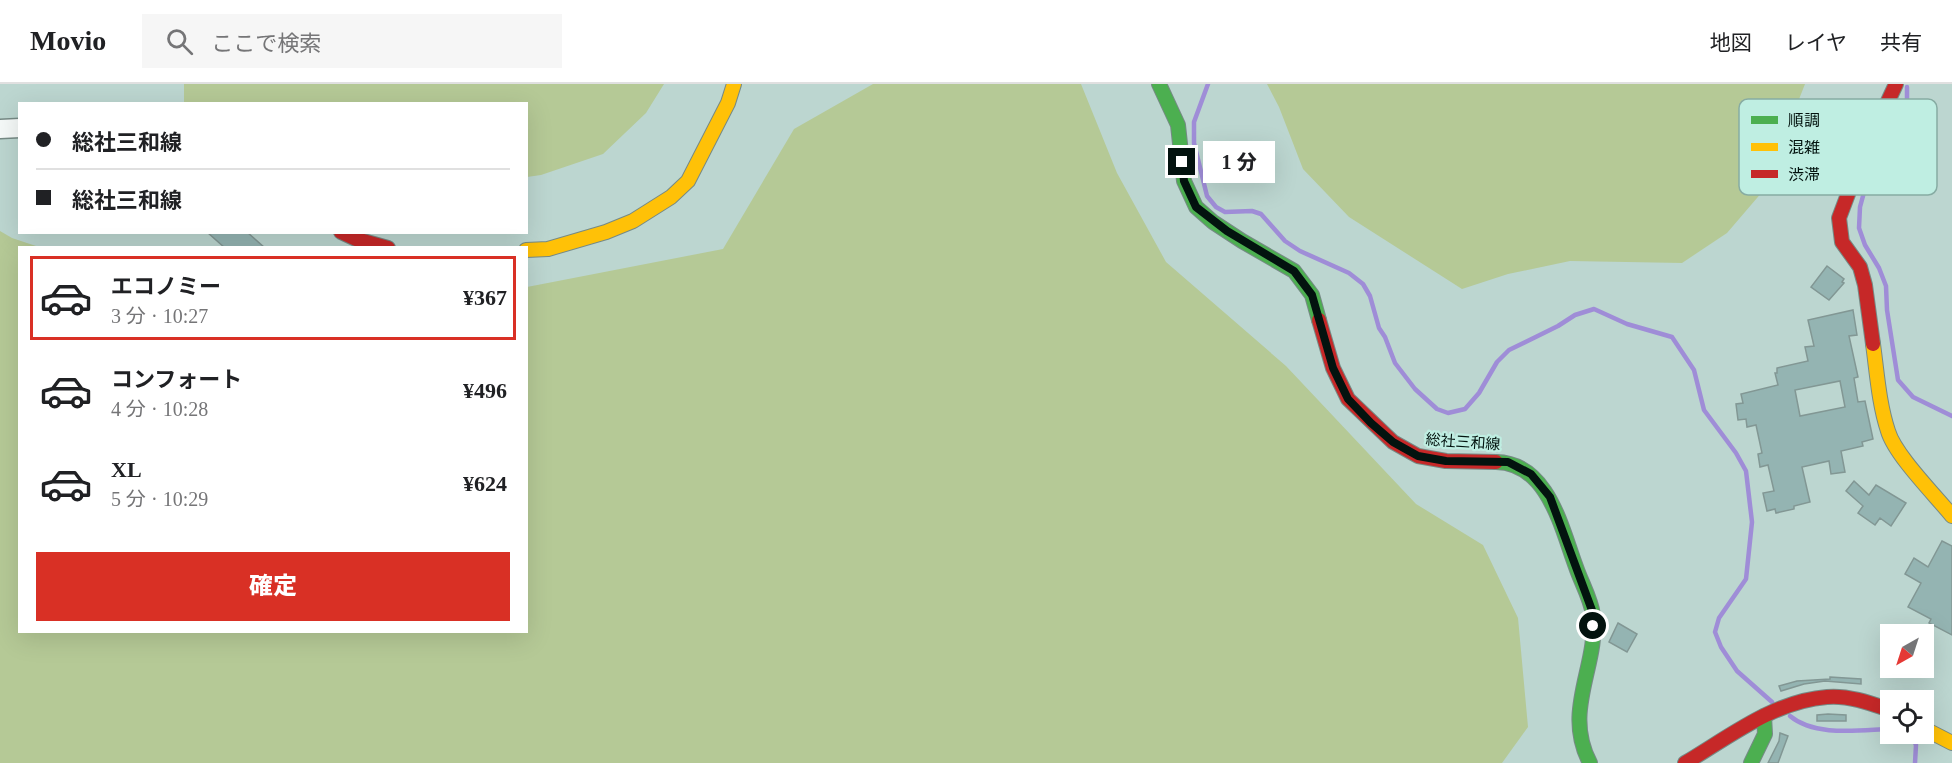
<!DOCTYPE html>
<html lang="ja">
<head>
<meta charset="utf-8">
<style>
  body { margin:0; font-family:"Times New Roman","Noto Sans JP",serif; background:#f6f6f6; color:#202124; height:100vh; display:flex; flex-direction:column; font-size:22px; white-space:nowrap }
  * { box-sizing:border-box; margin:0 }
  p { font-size:20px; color:#757577 }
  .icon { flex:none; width:33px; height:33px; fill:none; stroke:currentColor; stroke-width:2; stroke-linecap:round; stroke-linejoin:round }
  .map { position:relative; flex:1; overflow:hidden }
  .drawer { position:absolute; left:18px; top:162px; width:510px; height:387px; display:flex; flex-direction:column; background:#fff; border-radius:0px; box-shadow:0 6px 24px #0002 }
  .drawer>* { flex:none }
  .banner { position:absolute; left:18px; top:18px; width:510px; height:132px; border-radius:0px; box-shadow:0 6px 24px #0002; display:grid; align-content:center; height:132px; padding:0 18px; background:#fff }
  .needle { width:39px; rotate:219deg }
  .buttons { position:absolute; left:1880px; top:540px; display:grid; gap:12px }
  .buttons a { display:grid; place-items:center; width:54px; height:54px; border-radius:0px; background:#fff; box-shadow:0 6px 24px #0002; font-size:30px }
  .end { position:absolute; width:27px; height:27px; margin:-14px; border:8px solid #03130f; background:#fff; box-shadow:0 0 0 3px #fff }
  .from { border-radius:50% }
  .bubble { position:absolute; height:42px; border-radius:0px; background:#fff; box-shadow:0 6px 24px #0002; font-size:20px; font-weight:800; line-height:42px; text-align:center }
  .banner b { display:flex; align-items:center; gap:21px; height:57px; font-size:22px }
  .banner b+b { border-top:2px solid #e0e0e0 }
  .banner i { width:15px; height:15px; background:#202124 }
  ul { padding:10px 0 0; list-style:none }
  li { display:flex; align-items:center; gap:18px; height:84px; margin:0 12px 9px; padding:0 6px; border:3px solid transparent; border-radius:0px }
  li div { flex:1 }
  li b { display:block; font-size:22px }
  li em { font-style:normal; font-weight:800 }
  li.current { border-color:#d93025 }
  li>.icon { width:54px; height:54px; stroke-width:1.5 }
  .cta { display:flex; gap:12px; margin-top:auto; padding:12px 18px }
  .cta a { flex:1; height:69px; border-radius:0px; background:#d93025; color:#fff; font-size:24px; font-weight:800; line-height:69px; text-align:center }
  header { display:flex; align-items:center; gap:36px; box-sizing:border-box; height:84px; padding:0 30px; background:#fff; border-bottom:2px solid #e0e0e0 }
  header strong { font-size:28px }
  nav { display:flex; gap:33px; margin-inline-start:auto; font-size:21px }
  .search { width:420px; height:54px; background:#f6f6f6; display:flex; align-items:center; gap:15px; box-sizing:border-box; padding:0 21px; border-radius:0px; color:#757577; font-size:22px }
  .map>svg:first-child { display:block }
  .green { fill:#b5c996 }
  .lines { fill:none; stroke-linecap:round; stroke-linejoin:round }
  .stream { stroke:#9f8dd7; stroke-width:4.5 }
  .building { fill:#94b4b2; stroke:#829794; stroke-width:1.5; fill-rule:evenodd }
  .street-casing { stroke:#768a85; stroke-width:21 }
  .fast-casing { stroke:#768a85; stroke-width:16 }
  .slow-casing { stroke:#768a85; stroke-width:16 }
  .jam-casing { stroke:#768a85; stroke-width:16 }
  .street { stroke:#f5f9f8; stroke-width:18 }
  .fast { stroke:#4caf50; stroke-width:14 }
  .slow { stroke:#ffc107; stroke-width:14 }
  .jam { stroke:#c62828; stroke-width:14 }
  .route { stroke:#03130f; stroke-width:8 }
  .labels { text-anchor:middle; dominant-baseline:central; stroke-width:4.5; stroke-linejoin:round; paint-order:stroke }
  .street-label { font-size:15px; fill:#03130f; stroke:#bfeee2 }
  .key { fill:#bfeee2; stroke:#87aca3; stroke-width:1.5 }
  .key-label { font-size:16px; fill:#03130f }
</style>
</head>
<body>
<header>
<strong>Movio</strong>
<div class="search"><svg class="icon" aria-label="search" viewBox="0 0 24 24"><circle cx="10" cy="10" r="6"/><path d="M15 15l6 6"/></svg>ここで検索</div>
<nav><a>地図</a><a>レイヤ</a><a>共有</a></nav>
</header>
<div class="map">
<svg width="1952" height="679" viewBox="0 0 1952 679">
  <rect width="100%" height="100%" fill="#bcd6d0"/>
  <!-- green -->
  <g class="green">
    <path d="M184,0H664L646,29L603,70L541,91L527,93L526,20L184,19Z"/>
    <path d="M873,0H1081L1117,89L1166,178L1286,282L1416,420L1483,461L1518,534L1528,643L1502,679H0V147L12,154L39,163L20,164V548H526L527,203L723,165L794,45Z"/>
    <path d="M1267,0H1805L1763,107L1727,149L1682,179L1570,177L1508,190L1462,205L1349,133L1303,85L1279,23Z"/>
  </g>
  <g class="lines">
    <!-- stream -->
    <g class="stream">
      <path d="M1208,0L1194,38V59L1207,112L1216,123L1225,128L1252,127L1261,130L1285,157L1300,167L1349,189L1363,200L1370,212L1379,244L1385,253L1395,279L1415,305L1437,325L1448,329L1465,325L1479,309L1497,278L1509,266L1558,242L1575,231L1594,225L1627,240L1672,253L1694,286L1704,326L1736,369L1746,387L1752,438L1746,495L1719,534L1715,548L1721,563L1737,587L1772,618"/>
      <path d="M1907,3V39L1879,71L1869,90L1860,123L1859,144L1865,161L1879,184L1886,202L1887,226L1898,296L1913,313L1952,332"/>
      <path d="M1790,632C1815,653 1859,646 1890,645"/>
      <path d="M1907,650L1912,652L1916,661L1915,679"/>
    </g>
  </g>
  <!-- building -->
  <g class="building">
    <path d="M207,148H247L265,164H225Z"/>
    <path d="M1827,182L1844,195L1842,198L1844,199L1829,216L1811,203Z"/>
    <path d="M1853,226L1857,251L1849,252L1858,293L1854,294L1858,318L1865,317L1873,355L1862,358L1863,362L1841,367L1845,388L1831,390L1829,377L1802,383L1810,418L1794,422V425L1776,429L1775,425L1767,427L1763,409L1774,407L1768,381L1760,383L1758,370L1762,369L1756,341L1747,343L1746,335L1738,336L1736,320L1743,319L1741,310L1778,301L1775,289H1777V284L1808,277L1805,263L1814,262L1808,236ZM1840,297L1845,323L1800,332L1795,306Z"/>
    <path d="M1854,397L1869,411L1876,401L1906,419L1891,442L1880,434L1875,441L1858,429L1863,422L1846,407Z"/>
    <path d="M1942,457L1952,462V551L1929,539L1931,535L1908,523L1921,499L1905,490L1914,474L1928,483Z"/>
    <path d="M1618,539L1637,550L1627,568L1609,558Z"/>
    <path d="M1830,593L1861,595V600L1825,597L1804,600L1781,607L1779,602L1797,597L1830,595Z"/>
    <path d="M1828,630L1846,631V637H1817V631Z"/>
    <path d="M1780,649L1788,652L1778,679H1768L1779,657Z"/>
  </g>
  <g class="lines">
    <!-- street casing -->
    <g class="street-casing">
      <path id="street" d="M0,45L20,44"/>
    </g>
    <!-- fast casing -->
    <g class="fast-casing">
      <g id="fast">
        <path d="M1159,0L1178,41L1184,97L1196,123L1213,138L1242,157L1294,187L1312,211L1319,236"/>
        <path d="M1496,378C1548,379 1561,443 1576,483C1581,498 1591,515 1593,531C1599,582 1562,626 1590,679"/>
        <path d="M1751,679L1765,650L1764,632"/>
      </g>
    </g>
    <!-- slow casing -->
    <g class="slow-casing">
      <g id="slow">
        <path d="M526,166L548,165L606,148L633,137L671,113L688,97L728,19L734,0"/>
        <path d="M1873,260C1877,289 1879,320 1888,347C1895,371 1935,411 1952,432"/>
        <path d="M1923,644L1952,659"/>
      </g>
    </g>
    <!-- jam casing -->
    <g class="jam-casing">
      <g id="jam">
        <path d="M341,148L356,155L388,164"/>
        <path d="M1319,236L1333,284L1348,315L1393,358L1418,372L1446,377L1496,378"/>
        <path d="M1873,260L1865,201L1860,183L1842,158L1839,134L1862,73L1896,0"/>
        <path d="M1685,679C1729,653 1774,617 1827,613C1848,611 1870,619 1890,626"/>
      </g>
    </g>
    <!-- street -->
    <use href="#street" class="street"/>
    <!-- fast -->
    <use href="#fast" class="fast"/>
    <!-- slow -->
    <use href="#slow" class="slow"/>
    <!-- jam -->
    <use href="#jam" class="jam"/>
  </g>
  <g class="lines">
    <!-- route -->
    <path class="route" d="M1182,78L1184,97L1196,123L1227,147L1294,187L1312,211L1333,284L1348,315L1371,339L1393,358L1418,372L1446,377L1508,378L1531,390L1550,413L1593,529V542"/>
  </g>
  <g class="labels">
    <!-- street labels -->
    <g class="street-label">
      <text transform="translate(1463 358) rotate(4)">総社三和線</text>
    </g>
  </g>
  <!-- legend -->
  <rect x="1739" y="15" width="198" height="96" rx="9" class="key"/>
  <rect x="1751" y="32" width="27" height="8" fill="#4caf50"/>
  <rect x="1751" y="59" width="27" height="8" fill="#ffc107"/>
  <rect x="1751" y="86" width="27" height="8" fill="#c62828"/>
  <g class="key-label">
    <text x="1788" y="42">順調</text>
    <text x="1788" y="69">混雑</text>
    <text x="1788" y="96">渋滞</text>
  </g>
</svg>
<div class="buttons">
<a><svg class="needle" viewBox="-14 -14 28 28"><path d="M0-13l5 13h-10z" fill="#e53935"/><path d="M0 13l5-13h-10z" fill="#757577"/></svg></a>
<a><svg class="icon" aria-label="locate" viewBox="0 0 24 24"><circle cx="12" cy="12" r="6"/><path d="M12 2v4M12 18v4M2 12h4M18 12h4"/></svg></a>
</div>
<i class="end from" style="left:1593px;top:542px"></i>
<i class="end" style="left:1182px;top:78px"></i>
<div class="bubble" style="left:1203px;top:57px;width:72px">1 分</div>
<div class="banner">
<b><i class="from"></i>総社三和線</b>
<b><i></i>総社三和線</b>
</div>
<section class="drawer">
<ul>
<li class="current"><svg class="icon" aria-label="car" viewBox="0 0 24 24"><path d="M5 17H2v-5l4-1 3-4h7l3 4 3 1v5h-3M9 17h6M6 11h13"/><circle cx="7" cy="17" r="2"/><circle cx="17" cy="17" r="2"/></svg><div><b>エコノミー</b><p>3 分 · 10:27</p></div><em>¥367</em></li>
<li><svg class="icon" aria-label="car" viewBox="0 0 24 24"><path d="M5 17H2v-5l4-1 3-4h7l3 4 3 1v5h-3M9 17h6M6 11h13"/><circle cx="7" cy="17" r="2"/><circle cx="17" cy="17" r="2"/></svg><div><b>コンフォート</b><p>4 分 · 10:28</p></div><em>¥496</em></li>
<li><svg class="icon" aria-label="car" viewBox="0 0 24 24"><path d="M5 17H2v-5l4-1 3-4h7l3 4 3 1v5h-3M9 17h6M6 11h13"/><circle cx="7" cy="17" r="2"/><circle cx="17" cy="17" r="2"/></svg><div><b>XL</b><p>5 分 · 10:29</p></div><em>¥624</em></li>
</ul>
<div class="cta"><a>確定</a></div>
</section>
</div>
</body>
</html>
